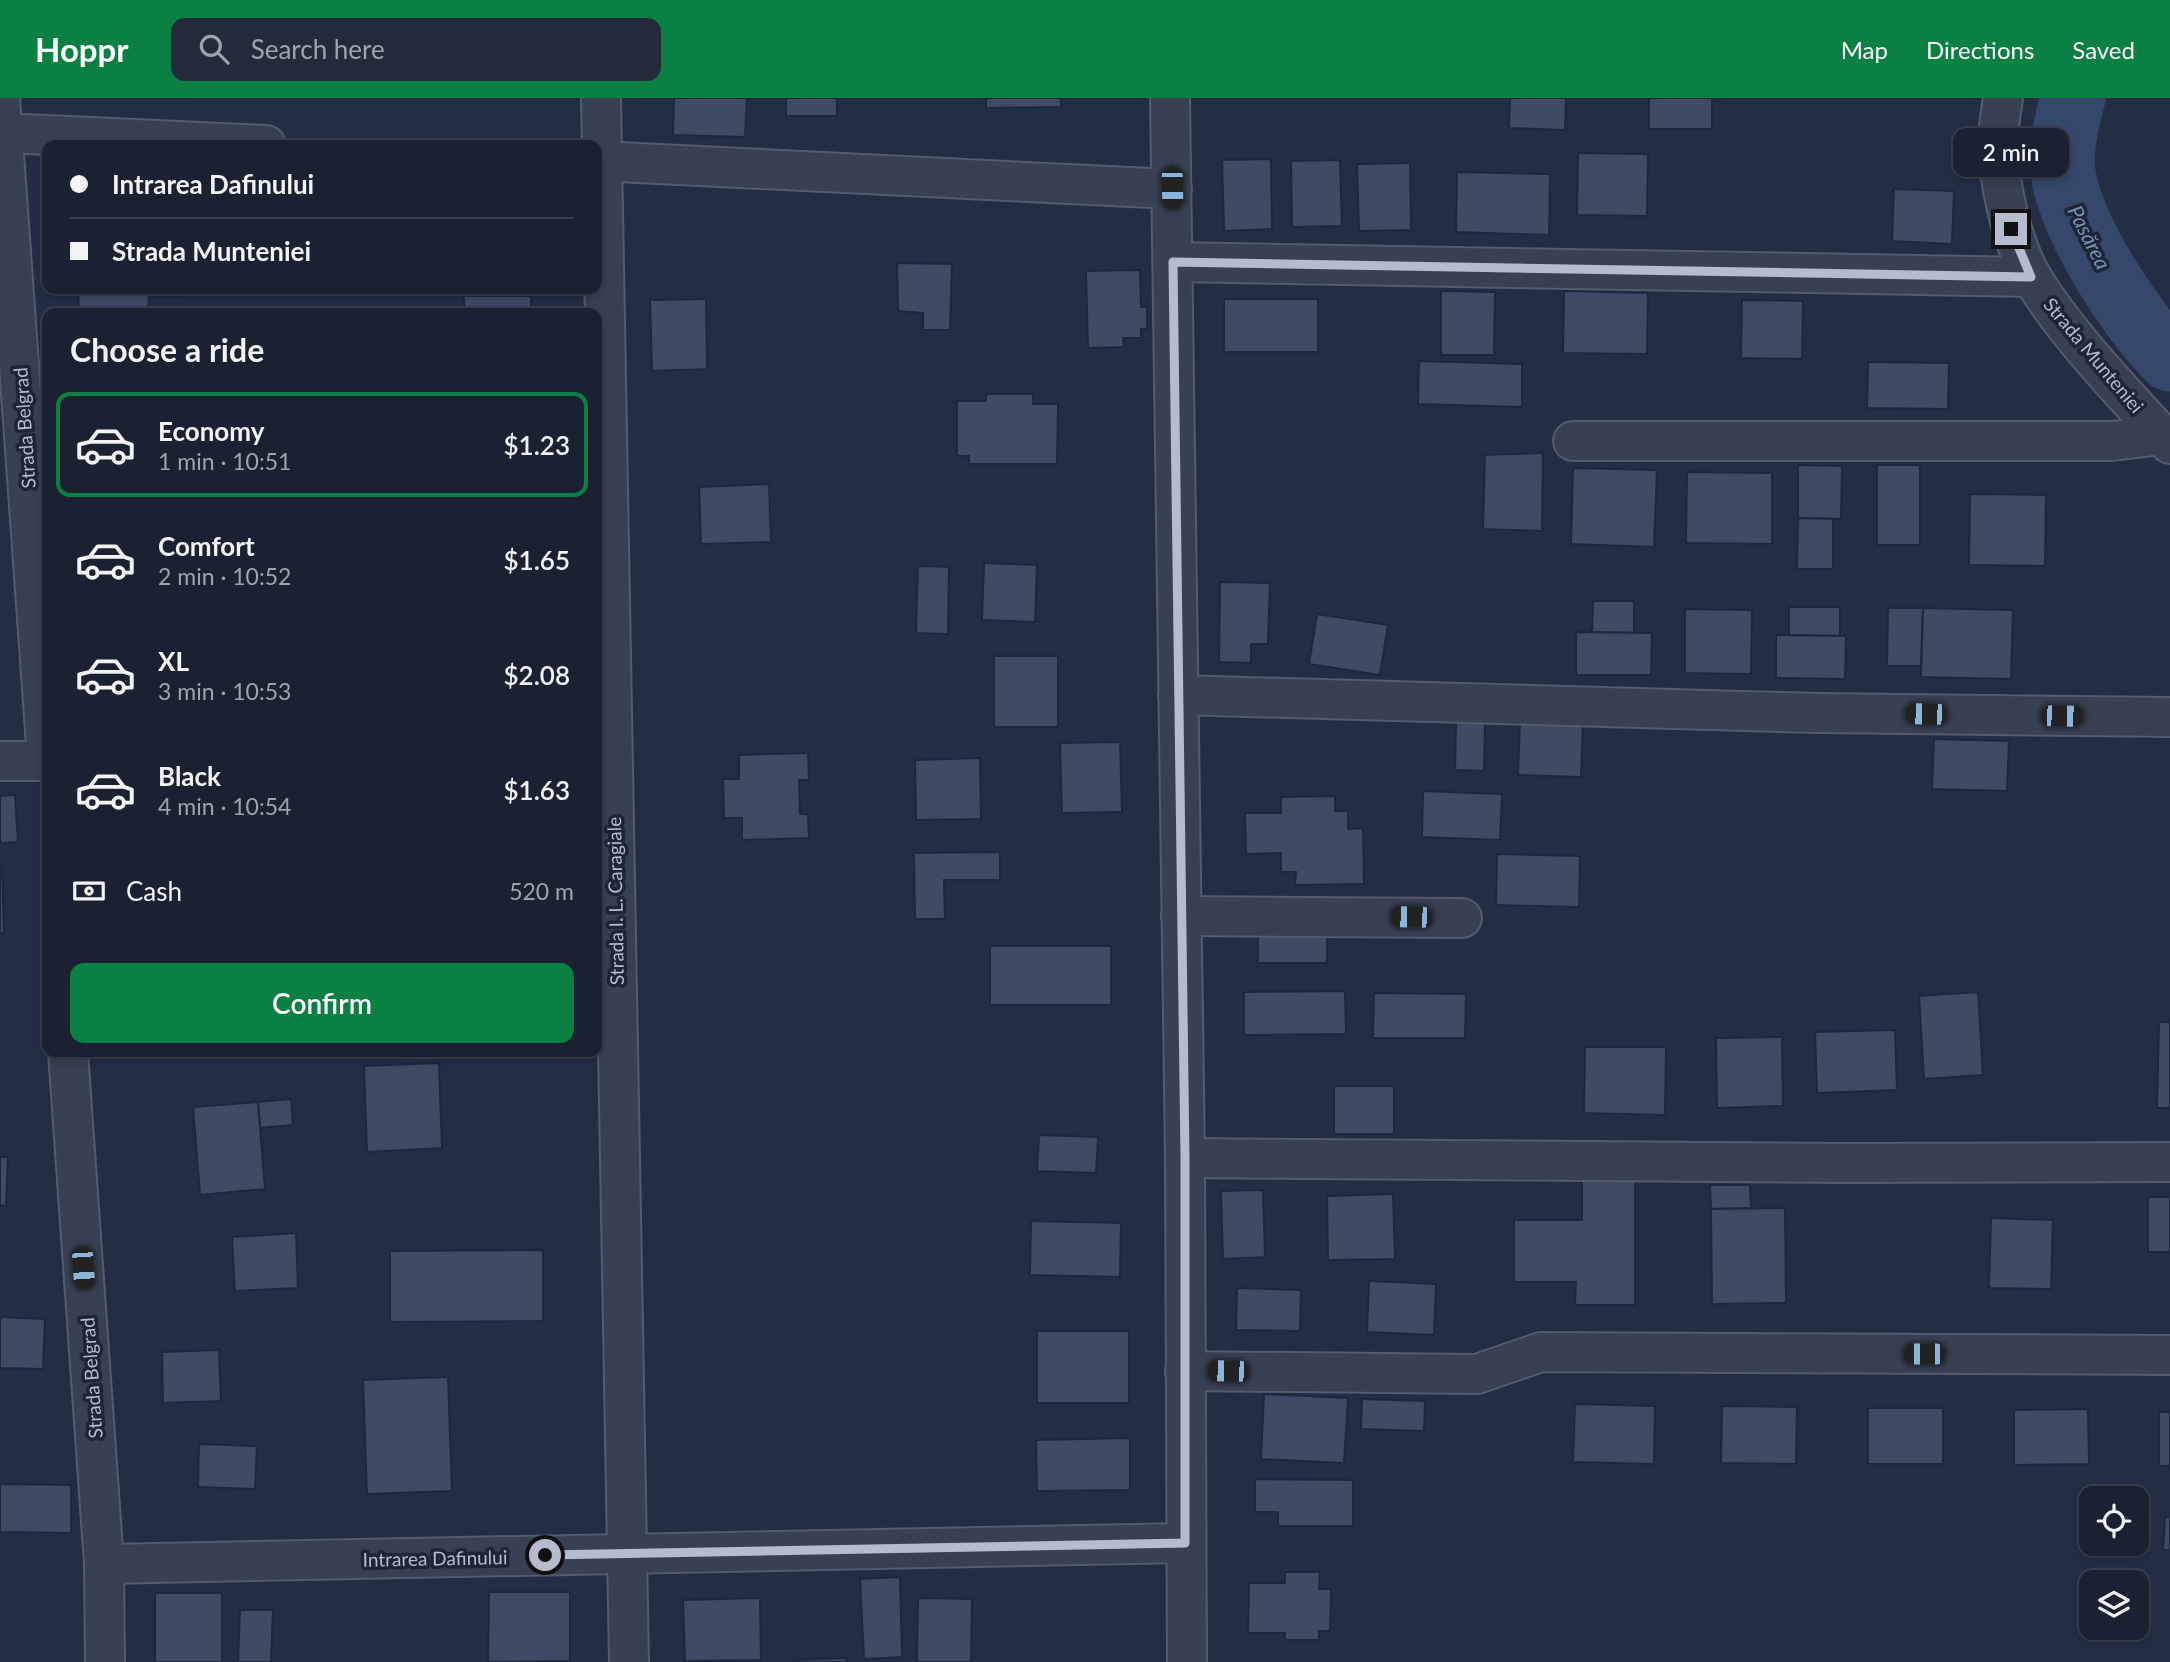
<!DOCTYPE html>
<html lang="en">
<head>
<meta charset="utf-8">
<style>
  body { margin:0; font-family:Lato,sans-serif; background:#232a3a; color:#f1f3f6; height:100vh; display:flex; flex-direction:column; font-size:26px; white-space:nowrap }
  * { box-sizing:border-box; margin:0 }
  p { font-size:23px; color:#9fa4ac }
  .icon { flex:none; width:38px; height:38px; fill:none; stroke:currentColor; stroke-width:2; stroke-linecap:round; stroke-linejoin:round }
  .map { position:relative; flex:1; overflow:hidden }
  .drawer { position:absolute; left:42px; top:210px; width:560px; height:749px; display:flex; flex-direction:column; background:#1a2232; border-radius:14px; box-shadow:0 4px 10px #0003,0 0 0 2px #383f4d }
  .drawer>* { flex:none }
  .top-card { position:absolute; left:42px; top:42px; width:560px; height:154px; border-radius:14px; box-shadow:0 4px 10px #0003,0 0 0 2px #383f4d; display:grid; align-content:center; height:154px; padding:0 28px; background:#1a2232 }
  .tools { position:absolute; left:2079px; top:1388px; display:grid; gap:14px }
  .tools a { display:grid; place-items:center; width:70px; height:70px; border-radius:14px; background:#1a2232; box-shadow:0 4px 10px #0003,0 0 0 2px #383f4d; font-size:35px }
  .end { position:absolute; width:32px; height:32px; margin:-16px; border:9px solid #b5bccd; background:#111; box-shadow:0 0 0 4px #111 }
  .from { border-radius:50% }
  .bubble { position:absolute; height:49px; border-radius:14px; background:#1a2232; box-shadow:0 4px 10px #0003,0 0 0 2px #383f4d; font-size:23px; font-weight:600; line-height:49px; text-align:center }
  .car { position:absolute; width:21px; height:42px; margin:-21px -10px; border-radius:9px; box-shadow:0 0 5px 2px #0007; background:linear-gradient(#222 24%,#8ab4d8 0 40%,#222 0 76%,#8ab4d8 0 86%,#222 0) }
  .top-card b { display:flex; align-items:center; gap:24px; height:66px; font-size:26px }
  .top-card b+b { border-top:2px solid #383f4d }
  .top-card i { width:18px; height:18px; background:#f1f3f6 }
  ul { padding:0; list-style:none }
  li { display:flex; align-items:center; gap:21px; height:105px; margin:0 14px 10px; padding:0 14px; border:4px solid transparent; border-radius:14px }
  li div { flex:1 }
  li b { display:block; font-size:26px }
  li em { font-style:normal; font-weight:600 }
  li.on { border-color:#0b8043 }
  li>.icon { width:63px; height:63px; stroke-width:1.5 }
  h2 { padding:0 28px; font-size:32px; line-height:84px }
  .pay { display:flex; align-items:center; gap:18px; height:77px; padding:0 28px; font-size:26px }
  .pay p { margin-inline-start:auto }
  .cta { display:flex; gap:14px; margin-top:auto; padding:14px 28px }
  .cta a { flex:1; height:80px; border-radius:14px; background:#0b8043; color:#fff; font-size:28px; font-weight:600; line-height:80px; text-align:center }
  header { display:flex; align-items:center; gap:42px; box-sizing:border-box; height:98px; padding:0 35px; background:#0b8043; color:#fff }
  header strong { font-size:33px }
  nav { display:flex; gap:38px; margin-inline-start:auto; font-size:24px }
  .search { width:490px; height:63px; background:#232a3a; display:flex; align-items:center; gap:18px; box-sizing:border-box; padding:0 24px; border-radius:14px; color:#9fa4ac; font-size:26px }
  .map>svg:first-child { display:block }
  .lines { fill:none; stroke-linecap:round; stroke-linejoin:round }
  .river { stroke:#35486b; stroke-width:65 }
  .building { fill:#404b63; stroke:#1e283a; stroke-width:2 }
  .minor-casing { stroke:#535c6d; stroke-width:42 }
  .minor { stroke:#384152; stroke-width:38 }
  .route { stroke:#b5bccd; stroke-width:9 }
  .labels { text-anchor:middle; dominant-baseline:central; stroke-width:7; stroke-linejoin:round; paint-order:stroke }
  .street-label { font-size:19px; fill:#b5bccd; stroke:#1c2638 }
  .water-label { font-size:21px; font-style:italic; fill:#798fb7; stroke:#1c2638 }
</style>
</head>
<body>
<header>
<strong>Hoppr</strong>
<div class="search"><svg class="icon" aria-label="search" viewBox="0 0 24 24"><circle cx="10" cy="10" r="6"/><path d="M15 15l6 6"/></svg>Search here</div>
<nav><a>Map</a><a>Directions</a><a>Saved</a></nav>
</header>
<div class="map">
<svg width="2170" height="1564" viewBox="0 0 2170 1564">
  <rect width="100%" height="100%" fill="#232e43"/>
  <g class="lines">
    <!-- river -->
    <path class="river" d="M2073,0C2066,25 2059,55 2064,80C2075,137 2130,220 2170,261"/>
  </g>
  <!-- building -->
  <g class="building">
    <path d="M674,0H747L745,39L673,37Z"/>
    <rect x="786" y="0" width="51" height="18"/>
    <path d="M986,0H1061V9L986,10Z"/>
    <path d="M1510,0H1566L1565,32L1509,30Z"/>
    <rect x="1649" y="0" width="63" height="31"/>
    <path d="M1578,55L1648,56L1647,118L1577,117Z"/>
    <path d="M1271,61L1272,131L1224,133L1222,62Z"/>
    <path d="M1340,62L1342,128L1292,129L1291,63Z"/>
    <path d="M1410,65L1411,132L1359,133L1357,66Z"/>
    <path d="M1457,74L1550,76L1549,137L1456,134Z"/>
    <path d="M1894,91L1954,93L1952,146L1892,143Z"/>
    <path d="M897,165L952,166L950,232H923V215L898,213Z"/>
    <path d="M1140,172L1141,209H1147V231H1141V240H1123L1124,249L1088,250L1086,173Z"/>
    <path d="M79,191H186V199L149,198L148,215H78Z"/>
    <path d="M1441,193L1495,194L1494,257H1441Z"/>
    <path d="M1564,193L1648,195L1647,256L1563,255Z"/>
    <rect x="464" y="198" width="67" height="17"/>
    <path d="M706,201L707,271L652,273L650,202Z"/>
    <rect x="1224" y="201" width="94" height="53"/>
    <path d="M1742,202L1803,203L1802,261L1741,260Z"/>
    <path d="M1419,263L1522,266V309L1418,306Z"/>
    <path d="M1868,264L1949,265L1948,311L1867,310Z"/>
    <path d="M986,296H1033V306H1058L1057,366H969V358H957V303H986Z"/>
    <path d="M1543,355L1542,433L1483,431L1485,357Z"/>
    <path d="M1798,367L1842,368L1841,421L1798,420Z"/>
    <rect x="1877" y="367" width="43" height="80"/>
    <path d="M1573,370L1657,372L1654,449L1571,446Z"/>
    <path d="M1687,374L1772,375V446L1686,445Z"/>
    <path d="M769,386L771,444L701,446L699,389Z"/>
    <path d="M1970,396L2046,397L2045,468L1969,467Z"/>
    <path d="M1798,420L1833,421V471H1797Z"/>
    <path d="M984,465L1037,467L1035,524L982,522Z"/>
    <path d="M918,468L949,469L948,536L916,535Z"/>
    <path d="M1220,484L1270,485L1268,546H1251V565L1219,564Z"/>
    <path d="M1593,503H1634V535L1592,534Z"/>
    <path d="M1789,509H1840V538L1789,537Z"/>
    <path d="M1888,510H1923L1921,568H1887Z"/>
    <path d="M1923,510L2013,512L2011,581L1921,579Z"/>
    <path d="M1685,511L1752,512L1751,576L1685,575Z"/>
    <path d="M1317,516L1388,527L1380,577L1309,566Z"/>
    <path d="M1576,534L1652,535L1651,577H1576Z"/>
    <path d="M1776,537L1846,538L1845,581L1776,580Z"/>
    <rect x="994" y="558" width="64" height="71"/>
    <path d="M1520,622L1583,623L1581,679L1518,677Z"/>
    <path d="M1456,624L1485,625L1484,673L1455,672Z"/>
    <path d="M1934,641L2009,643L2007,693L1932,691Z"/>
    <path d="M1120,644L1122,714L1062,715L1060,645Z"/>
    <path d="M808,655L809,682H799L800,716H808L809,740L742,742V720H724L723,681H739V657Z"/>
    <path d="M980,660L981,721L916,722L915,662Z"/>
    <path d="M1423,693L1502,696L1500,742L1422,739Z"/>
    <path d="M15,697L18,744L0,745V698Z"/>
    <path d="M1335,698V713H1348V731L1363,730L1364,786L1295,787L1296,774H1281V755L1246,756L1245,715H1281V699Z"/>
    <path d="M1000,754V782H944L945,821H915L914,755Z"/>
    <path d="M1497,756L1580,758L1579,809L1496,807Z"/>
    <path d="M0,769H2L4,835H0Z"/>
    <rect x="1258" y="827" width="69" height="38"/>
    <rect x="990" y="848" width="121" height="59"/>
    <path d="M1345,893L1346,936L1244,937V894Z"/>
    <path d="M1978,894L1983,977L1924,981L1919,898Z"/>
    <path d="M1374,895L1466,896L1465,940H1373Z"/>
    <path d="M2159,924H2170V1010H2157Z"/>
    <path d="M1895,932L1897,992L1817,995L1815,934Z"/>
    <path d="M1782,939L1783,1008L1717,1010L1716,940Z"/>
    <path d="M1585,949H1666L1665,1017L1584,1015Z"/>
    <path d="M439,965L442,1050L367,1054L364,968Z"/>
    <rect x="1334" y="988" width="60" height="48"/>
    <path d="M291,1001L293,1027L260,1030L258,1004Z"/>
    <path d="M258,1004L265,1091L200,1097L193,1009Z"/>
    <path d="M1039,1037L1098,1039L1096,1075L1037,1073Z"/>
    <path d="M0,1059H8L6,1108L0,1107Z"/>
    <path d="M1582,1078L1635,1079V1207H1575L1576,1184H1514V1122H1582Z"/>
    <path d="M1710,1087H1750L1751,1110L1711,1111Z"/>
    <path d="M1263,1092L1265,1159L1223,1161L1221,1093Z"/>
    <path d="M1393,1096L1395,1161L1328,1162L1327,1098Z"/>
    <rect x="2148" y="1099" width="22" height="55"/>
    <path d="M1785,1110L1786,1205L1712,1206L1711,1111Z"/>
    <path d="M1991,1120L2053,1122L2051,1191L1989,1190Z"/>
    <path d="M1031,1123L1121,1125L1120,1179L1030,1177Z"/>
    <path d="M296,1135L298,1190L235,1193L232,1139Z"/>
    <path d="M543,1152V1223L390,1224V1153Z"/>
    <path d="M1369,1183L1436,1186L1434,1237L1367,1234Z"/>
    <path d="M1237,1190L1301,1192L1300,1233L1236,1232Z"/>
    <path d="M0,1219L45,1221L43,1271L0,1270Z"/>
    <rect x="1037" y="1233" width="92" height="72"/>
    <path d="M219,1252L221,1303L163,1305L162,1254Z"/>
    <path d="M448,1279L452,1393L367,1396L363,1282Z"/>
    <path d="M1264,1296L1348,1300L1344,1365L1261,1361Z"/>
    <path d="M1362,1301L1425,1303L1424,1333L1361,1331Z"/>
    <path d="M1575,1306L1655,1308L1654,1366L1573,1364Z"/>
    <path d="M1722,1308L1797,1309L1796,1366L1721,1365Z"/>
    <rect x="1868" y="1310" width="75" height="56"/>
    <path d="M2088,1311L2089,1366L2014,1367V1312Z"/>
    <rect x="2159" y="1314" width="11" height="54"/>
    <path d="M1130,1340V1392L1037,1393L1036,1342Z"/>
    <path d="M199,1346L257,1348L255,1391L198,1389Z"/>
    <path d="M1255,1381L1353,1382V1428H1278V1414H1255Z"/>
    <path d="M0,1386L71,1387V1435L0,1434Z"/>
    <path d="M2165,1419H2170V1452H2163Z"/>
    <path d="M1285,1474H1320L1319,1491H1331L1330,1533H1319V1542H1285V1535H1248L1249,1485H1285Z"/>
    <path d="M900,1479L902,1559L864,1561L860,1481Z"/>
    <path d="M489,1494H570V1563L488,1564Z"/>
    <rect x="155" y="1495" width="67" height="69"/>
    <path d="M760,1500L761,1562L685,1563L683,1502Z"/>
    <path d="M918,1500L972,1501L971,1564H917Z"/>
    <path d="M240,1512H273L271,1564H238Z"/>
    <path d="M847,1560V1564H793V1562Z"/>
  </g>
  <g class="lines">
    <!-- minor casing -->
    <g class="minor-casing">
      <g id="minor">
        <path d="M0,0L47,661"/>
        <path d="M601,0L629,1564"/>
        <path d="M1170,0L1185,1060L1187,1564"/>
        <path d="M2003,0C2001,14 1998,29 1998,42C1998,83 2012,147 2033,181C2067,237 2125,297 2170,346"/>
        <path d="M3,35L266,47"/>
        <path d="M597,63L1172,91"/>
        <path d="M1173,164L2031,179"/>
        <path d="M1573,343H2112L2162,337"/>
        <path d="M1178,597L1818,615L2170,619"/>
        <path d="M0,663H47"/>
        <path d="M1181,818L1462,820"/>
        <path d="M68,954L104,1466L105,1564"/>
        <path d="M1185,1060L1841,1065L2170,1064"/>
        <path d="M1185,1273L1477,1276L1541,1254L2170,1257"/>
        <path d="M104,1466L1185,1445"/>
      </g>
    </g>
    <!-- minor -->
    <use href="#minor" class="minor"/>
  </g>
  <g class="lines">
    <!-- route -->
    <path class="route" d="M545,1457L1185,1445V1060L1173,164L2031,179L2011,131"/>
  </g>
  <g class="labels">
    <!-- street labels -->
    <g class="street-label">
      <text transform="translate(2094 257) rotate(50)">Strada Munteniei</text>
      <text transform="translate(24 330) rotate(-94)">Strada Belgrad</text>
      <text transform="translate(615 803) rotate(-91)">Strada I. L. Caragiale</text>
      <text transform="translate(91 1280) rotate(-94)">Strada Belgrad</text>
      <text transform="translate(435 1460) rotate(-1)">Intrarea Dafinului</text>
    </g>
    <!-- water labels -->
    <g class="water-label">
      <text transform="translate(2090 139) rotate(63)">Pasărea</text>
    </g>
  </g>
</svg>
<div class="tools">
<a><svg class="icon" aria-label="locate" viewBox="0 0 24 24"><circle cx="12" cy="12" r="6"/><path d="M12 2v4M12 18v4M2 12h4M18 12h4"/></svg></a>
<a><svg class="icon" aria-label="layers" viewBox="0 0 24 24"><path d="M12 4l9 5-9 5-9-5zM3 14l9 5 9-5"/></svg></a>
</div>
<i class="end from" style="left:545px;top:1457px"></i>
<i class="end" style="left:2011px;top:131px"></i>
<div class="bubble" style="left:1953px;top:30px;width:116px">2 min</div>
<i class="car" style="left:1172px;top:90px;rotate:179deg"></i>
<i class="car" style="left:1926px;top:616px;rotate:271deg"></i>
<i class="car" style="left:2062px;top:618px;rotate:91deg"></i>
<i class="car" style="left:1411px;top:819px;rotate:271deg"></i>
<i class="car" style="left:83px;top:1170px;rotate:176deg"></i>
<i class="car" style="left:1924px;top:1256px;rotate:270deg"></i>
<i class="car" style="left:1228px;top:1273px;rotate:271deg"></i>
<div class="top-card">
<b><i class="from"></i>Intrarea Dafinului</b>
<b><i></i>Strada Munteniei</b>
</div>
<section class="drawer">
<h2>Choose a ride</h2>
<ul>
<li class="on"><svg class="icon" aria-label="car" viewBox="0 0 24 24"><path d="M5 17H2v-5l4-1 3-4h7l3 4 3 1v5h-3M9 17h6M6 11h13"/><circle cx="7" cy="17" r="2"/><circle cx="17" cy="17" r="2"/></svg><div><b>Economy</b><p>1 min · 10:51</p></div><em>$1.23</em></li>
<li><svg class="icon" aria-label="car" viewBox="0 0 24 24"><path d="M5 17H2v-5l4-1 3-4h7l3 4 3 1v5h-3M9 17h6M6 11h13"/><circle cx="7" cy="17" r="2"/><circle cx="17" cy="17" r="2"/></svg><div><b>Comfort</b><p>2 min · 10:52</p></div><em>$1.65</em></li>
<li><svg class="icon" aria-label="car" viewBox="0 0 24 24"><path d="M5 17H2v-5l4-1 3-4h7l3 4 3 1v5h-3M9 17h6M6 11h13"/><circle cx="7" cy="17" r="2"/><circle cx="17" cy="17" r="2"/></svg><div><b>XL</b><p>3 min · 10:53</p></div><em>$2.08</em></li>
<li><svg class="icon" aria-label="car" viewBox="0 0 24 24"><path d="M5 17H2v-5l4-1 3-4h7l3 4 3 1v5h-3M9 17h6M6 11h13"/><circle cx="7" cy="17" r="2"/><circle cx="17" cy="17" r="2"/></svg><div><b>Black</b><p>4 min · 10:54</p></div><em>$1.63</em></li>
</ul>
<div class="pay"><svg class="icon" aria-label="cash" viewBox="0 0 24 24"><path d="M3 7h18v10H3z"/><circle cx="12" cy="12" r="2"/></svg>Cash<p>520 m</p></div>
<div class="cta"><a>Confirm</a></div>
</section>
</div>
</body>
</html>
